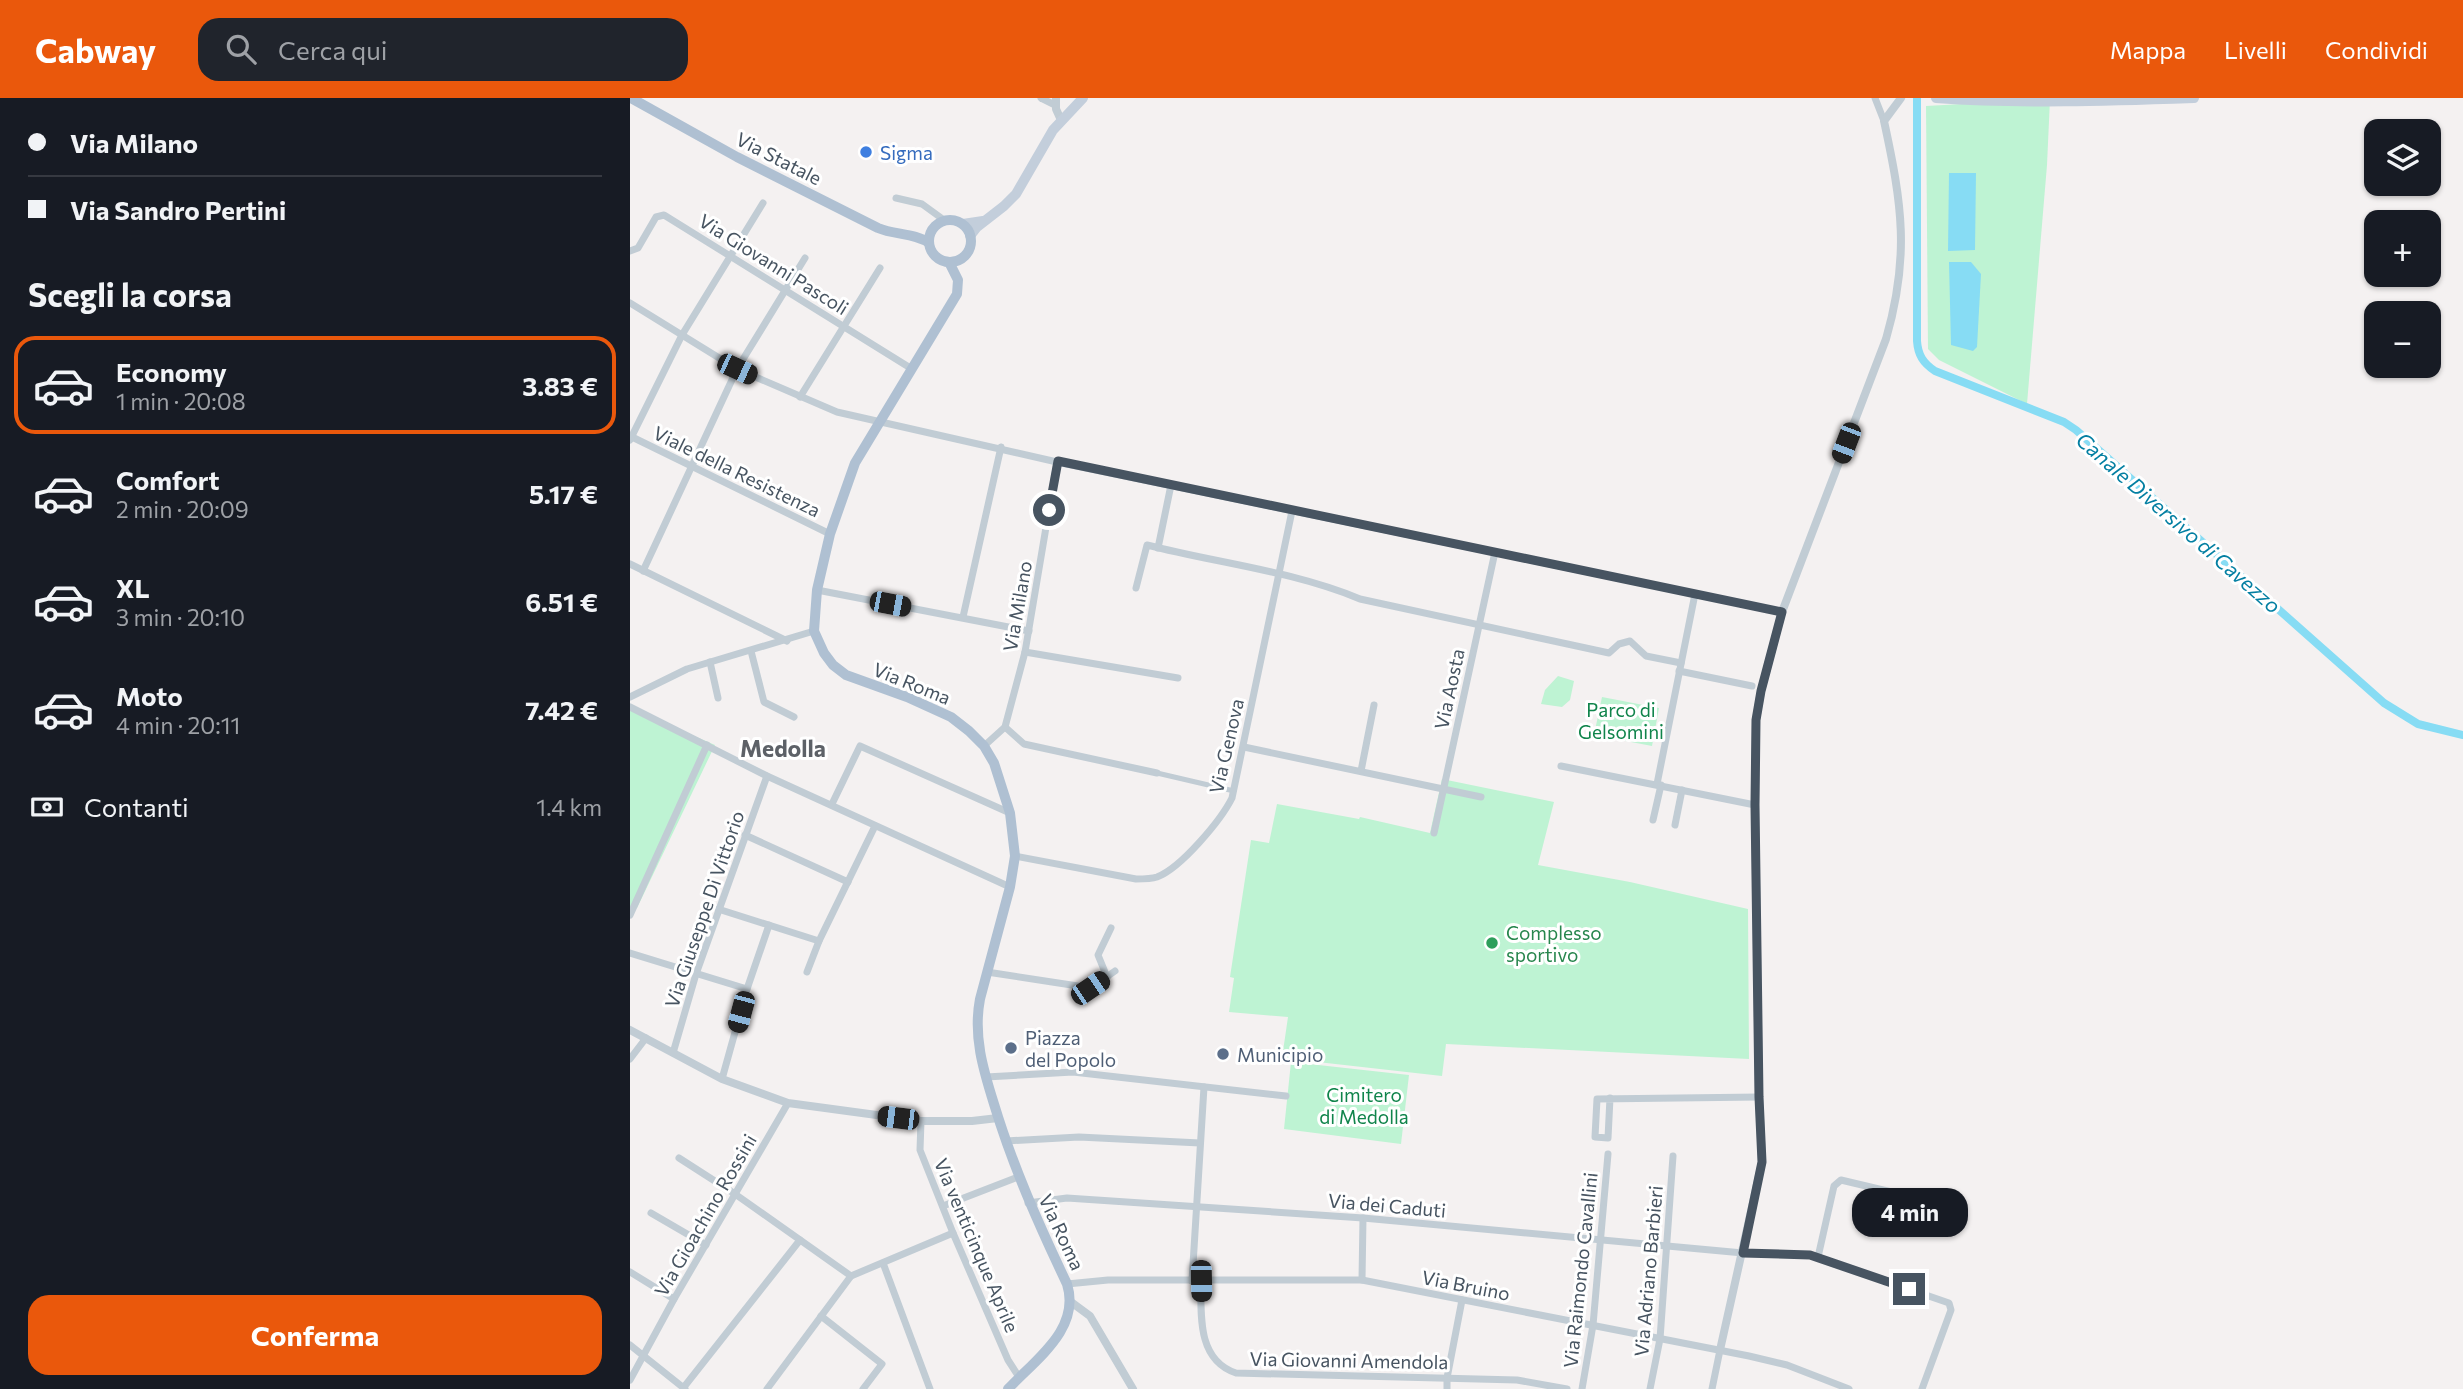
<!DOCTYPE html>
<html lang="it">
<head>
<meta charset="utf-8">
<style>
  body { margin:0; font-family:Commissioner,sans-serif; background:#20242c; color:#f1f3f6; height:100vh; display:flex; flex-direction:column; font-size:26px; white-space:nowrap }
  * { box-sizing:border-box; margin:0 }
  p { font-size:23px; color:#9ea1a6 }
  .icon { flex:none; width:38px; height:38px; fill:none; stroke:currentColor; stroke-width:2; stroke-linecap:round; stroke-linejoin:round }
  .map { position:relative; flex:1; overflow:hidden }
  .sheet { display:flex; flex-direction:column; background:#171b24; width:630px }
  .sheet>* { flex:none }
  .banner { display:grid; align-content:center; height:154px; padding:0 28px; background:#171b24 }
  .tools { position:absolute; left:1734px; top:21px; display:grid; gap:14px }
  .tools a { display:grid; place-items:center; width:77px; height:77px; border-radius:14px; background:#171b24; box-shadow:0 2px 5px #0004; font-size:35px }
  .end { position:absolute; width:32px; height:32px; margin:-16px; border:9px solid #475461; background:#fff; box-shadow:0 0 0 4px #fff }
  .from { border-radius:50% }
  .bubble { position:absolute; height:49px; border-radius:21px; background:#171b24; box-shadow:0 2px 5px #0004; font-size:23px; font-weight:700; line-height:49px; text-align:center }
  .car { position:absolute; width:21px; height:42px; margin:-21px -10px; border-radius:9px; box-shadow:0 0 5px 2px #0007; background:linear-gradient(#222 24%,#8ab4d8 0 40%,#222 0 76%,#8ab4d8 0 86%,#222 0) }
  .banner b { display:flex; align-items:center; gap:24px; height:66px; font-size:26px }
  .banner b+b { border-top:2px solid #363941 }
  .banner i { width:18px; height:18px; background:#f1f3f6 }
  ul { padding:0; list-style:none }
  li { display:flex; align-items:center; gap:21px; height:98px; margin:0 14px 10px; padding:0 14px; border:4px solid transparent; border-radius:21px }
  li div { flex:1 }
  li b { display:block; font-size:26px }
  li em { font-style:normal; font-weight:700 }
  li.on { border-color:#ea580c }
  li>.icon { width:63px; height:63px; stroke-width:1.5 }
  h2 { padding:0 28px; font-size:32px; line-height:84px }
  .pay { display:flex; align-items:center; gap:18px; height:77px; padding:0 28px; font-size:26px }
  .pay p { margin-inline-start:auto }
  .action { display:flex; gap:14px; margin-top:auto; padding:14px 28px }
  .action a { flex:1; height:80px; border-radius:21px; background:#ea580c; color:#fff; font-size:28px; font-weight:700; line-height:80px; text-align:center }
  header { display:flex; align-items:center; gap:42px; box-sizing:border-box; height:98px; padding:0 35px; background:#ea580c; color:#fff }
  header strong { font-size:33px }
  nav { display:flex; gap:38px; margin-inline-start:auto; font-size:24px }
  .search { width:490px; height:63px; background:#20242c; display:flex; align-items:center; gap:18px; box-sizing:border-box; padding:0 24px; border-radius:21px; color:#9ea1a6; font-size:26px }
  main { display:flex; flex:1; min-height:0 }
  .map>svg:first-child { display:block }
  .green { fill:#bef3d3 }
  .water { fill:#87dcf4 }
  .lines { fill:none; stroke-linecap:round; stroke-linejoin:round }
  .canal { stroke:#87dcf4; stroke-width:8 }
  .pedestrian { stroke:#c1ccd4; stroke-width:5 }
  .minor { stroke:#c1ccd4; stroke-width:7 }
  .tertiary { stroke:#c1ccd4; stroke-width:8 }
  .secondary { stroke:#c3cedb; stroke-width:10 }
  .primary { stroke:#afc0d2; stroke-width:10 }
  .route { stroke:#475461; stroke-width:9 }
  .shop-dot { fill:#3f7fe0; stroke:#fff; stroke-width:2.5 }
  .leisure-dot { fill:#2e9e5b; stroke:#fff; stroke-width:2.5 }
  .service-dot { fill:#5c6f8a; stroke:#fff; stroke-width:2.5 }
  .labels { text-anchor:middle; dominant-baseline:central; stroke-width:6; stroke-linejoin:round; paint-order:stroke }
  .shop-label { font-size:19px; fill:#366cbe; stroke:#fff; text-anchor:start }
  .street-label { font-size:19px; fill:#475461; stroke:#fff }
  .park-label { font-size:19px; fill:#10844b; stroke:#fff }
  .leisure-label { font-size:19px; fill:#27864d; stroke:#fff; text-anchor:start }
  .service-label { font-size:19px; fill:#4e5e75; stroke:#fff; text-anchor:start }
  .water-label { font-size:21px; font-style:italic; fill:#037fa2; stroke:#fff }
  .quarter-label { font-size:23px; font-weight:bold; fill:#5d6167; stroke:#fff }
</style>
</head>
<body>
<header>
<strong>Cabway</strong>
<div class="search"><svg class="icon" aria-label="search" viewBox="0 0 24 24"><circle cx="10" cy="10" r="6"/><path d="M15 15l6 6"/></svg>Cerca qui</div>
<nav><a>Mappa</a><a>Livelli</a><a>Condividi</a></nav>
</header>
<main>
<section class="sheet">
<div class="banner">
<b><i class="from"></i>Via Milano</b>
<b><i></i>Via Sandro Pertini</b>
</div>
<h2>Scegli la corsa</h2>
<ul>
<li class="on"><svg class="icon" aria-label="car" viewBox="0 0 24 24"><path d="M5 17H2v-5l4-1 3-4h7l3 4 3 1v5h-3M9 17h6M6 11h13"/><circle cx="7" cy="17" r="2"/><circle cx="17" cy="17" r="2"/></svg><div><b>Economy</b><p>1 min · 20:08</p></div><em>3.83 €</em></li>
<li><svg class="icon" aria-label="car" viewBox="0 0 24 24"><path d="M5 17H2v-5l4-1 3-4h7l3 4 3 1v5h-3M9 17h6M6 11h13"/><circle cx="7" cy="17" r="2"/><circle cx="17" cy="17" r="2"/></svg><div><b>Comfort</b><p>2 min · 20:09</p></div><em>5.17 €</em></li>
<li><svg class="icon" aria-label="car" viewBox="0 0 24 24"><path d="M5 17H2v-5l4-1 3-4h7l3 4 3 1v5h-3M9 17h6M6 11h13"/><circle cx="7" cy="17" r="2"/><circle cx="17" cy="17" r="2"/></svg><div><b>XL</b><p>3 min · 20:10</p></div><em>6.51 €</em></li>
<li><svg class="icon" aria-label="car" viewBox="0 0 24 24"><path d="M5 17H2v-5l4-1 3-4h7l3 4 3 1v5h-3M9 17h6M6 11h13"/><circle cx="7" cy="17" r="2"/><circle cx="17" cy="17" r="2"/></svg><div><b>Moto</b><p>4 min · 20:11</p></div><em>7.42 €</em></li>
</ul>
<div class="pay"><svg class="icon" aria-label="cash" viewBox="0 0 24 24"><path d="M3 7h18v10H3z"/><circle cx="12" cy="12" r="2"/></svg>Contanti<p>1.4 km</p></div>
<div class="action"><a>Conferma</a></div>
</section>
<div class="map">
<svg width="1833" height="1291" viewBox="0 0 1833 1291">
  <rect width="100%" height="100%" fill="#f4f1f1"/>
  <!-- green -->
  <g class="green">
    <path d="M1420,1L1417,67L1397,306L1309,262L1298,251L1296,8Z"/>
    <path d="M928,578L944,583L940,602L932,609L911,606L915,592Z"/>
    <path d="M972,599L1029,610L1022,648L964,637Z"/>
    <path d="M0,610L85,647L7,810L0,809Z"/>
    <path d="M812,681L924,704L908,767L1000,784L1118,811L1119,961L816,946L812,978L652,960L658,919L599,914L604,880L600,879L621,742L639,745L647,706L729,721L730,719L800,735Z"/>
    <path d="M661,964L779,977L771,1046L654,1031Z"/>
  </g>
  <!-- water -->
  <g class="water">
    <path d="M1319,75H1346L1345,152L1318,153Z"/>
    <path d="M1319,164H1341L1351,176L1347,249L1343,253L1321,247Z"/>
  </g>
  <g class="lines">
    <!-- canal -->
    <path class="canal" d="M1287,0V243C1288,257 1293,265 1305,273L1434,324L1446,332L1754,605L1788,626L1833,637"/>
    <!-- pedestrian -->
    <path class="pedestrian" d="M527,675L604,693"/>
    <!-- minor -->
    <g class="minor">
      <path d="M411,0L425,7"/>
      <path d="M1245,0L1254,23"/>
      <path d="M266,100L292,106L314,122"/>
      <path d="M0,153L8,150L26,119L34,117L282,271"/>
      <path d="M0,205L107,271L207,314L427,364L1152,514"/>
      <path d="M170,299L250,170"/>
      <path d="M0,338L200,436"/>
      <path d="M0,342L52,237L133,105"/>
      <path d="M528,450L541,387"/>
      <path d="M0,466L157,543"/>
      <path d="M13,473L107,271L175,160"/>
      <path d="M506,490L517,447C587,465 663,473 730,501L979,555L989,546L1000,543L1016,558L1051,565"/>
      <path d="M187,492L399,533"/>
      <path d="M333,519L371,349"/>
      <path d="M121,553L134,604L164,619"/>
      <path d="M395,554L548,580"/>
      <path d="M80,564L88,600"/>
      <path d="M1049,573L1122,588"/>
      <path d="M0,599L57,571L184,533"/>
      <path d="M0,609L137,678L380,789"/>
      <path d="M375,629L394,646L527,675"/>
      <path d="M354,648L375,629L395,554L427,364"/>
      <path d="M614,649L851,699"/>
      <path d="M931,668L1125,707"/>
      <path d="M731,673L744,607"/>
      <path d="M1027,686L1065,496"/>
      <path d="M202,706L230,648L380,715"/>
      <path d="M1023,722L1031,687"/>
      <path d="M1045,727L1052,692"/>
      <path d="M804,735L865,454"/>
      <path d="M115,737L218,784"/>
      <path d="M385,758L506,781C513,781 521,781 527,779C551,770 591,722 602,700L662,413"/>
      <path d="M88,811L189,843"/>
      <path d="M0,817L77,647"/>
      <path d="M0,855L117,891"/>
      <path d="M177,874L189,843L245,728"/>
      <path d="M357,874L461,890L485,873"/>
      <path d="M477,879L468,857L481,830"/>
      <path d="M43,955L66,876L137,678"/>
      <path d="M0,961L16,940"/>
      <path d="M356,979L443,974L656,998"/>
      <path d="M92,981L117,891L139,827"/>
      <path d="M980,1000L978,1040L965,1039L967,1001L1129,999"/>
      <path d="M291,1023L290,1052L323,1135L378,1262L389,1279"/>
      <path d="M376,1043L449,1039L570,1045"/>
      <path d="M49,1060L105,1096L221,1178"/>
      <path d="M398,1105L437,1100L733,1120L1113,1155L1180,1157L1319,1205L1321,1212L1292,1291"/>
      <path d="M313,1108L388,1079"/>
      <path d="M21,1115L76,1147"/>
      <path d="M1188,1159L1204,1088L1211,1082L1291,1101"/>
      <path d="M253,1165L300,1291"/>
      <path d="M0,1174L44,1201"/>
      <path d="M732,1182L733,1120"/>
      <path d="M562,1183L574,989"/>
      <path d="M571,1183C571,1217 567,1262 606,1275L887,1282L937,1291"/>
      <path d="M437,1186L478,1182H732L1119,1258L1157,1267L1219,1291"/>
      <path d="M191,1218L252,1266L233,1291"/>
      <path d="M0,1247L55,1291"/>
      <path d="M0,1282L44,1201L158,1005"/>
      <path d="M54,1289L170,1142"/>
      <path d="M137,1291L221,1178L323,1135"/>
      <path d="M817,1291V1280L832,1202"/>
      <path d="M952,1291L963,1227L978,1056"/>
      <path d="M1020,1291L1030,1241L1043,1058"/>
      <path d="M1082,1291L1090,1252"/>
    </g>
    <!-- tertiary -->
    <g class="tertiary">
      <path d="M426,0V11L431,22"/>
      <path d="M0,932L92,981L158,1005L291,1023H342L368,1020"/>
      <path d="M441,1204L460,1218L503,1291"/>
      <path d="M1090,1252L1132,1064L1129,999L1125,707L1126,622L1131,593L1152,514L1256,241C1280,158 1272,106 1254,23L1271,0"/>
    </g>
    <!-- secondary -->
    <g class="secondary">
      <path d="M1306,0C1392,6 1478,3 1564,0"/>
      <path d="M333,126L353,123"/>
      <path d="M340,138L347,129L374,108L386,96L423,32L453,0"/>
    </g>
    <!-- primary -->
    <g class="primary">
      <path d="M1,0L107,59L248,130C264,137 285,135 299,145"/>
      <circle cx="320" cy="143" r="21"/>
      <path d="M319,164L328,182L327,196L225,365L200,436L187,492L184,533L194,555L203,567L216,577L277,599L321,619L339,633L354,648L364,665L380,715L385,758L380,789L350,901C343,938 353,971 364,1006C383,1069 409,1127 437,1186C451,1231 406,1261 378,1291"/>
    </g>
  </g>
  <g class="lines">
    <!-- route -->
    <path class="route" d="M419,412L428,363L1152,514L1131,593L1126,622L1125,707L1129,999L1132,1064L1113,1155L1180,1157L1279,1191"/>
  </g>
  <!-- markers -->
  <circle class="shop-dot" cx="236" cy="54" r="7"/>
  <circle class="leisure-dot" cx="862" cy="845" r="7"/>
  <g class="service-dot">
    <circle cx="381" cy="950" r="7"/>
    <circle cx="593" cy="956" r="7"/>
  </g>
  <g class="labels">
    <!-- shop labels -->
    <g class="shop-label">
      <text x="250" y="54">Sigma</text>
    </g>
    <!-- street labels -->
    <g class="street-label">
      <text transform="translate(149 60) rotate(27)">Via Statale</text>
      <text transform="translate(144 166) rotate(32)">Via Giovanni Pascoli</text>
      <text transform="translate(107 373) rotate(26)">Viale della Resistenza</text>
      <text transform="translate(387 508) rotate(-80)">Via Milano</text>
      <text transform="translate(282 585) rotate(22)">Via Roma</text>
      <text transform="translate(819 591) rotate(-78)">Via Aosta</text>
      <text transform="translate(596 648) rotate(-77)">Via Genova</text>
      <text transform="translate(74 811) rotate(-71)">Via Giuseppe Di Vittorio</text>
      <text transform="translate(757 1107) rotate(5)">Via dei Caduti</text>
      <text transform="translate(75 1117) rotate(-60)">Via Gioachino Rossini</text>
      <text transform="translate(432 1134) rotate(65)">Via Roma</text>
      <text transform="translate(347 1147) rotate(67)">Via venticinque Aprile</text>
      <text transform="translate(950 1172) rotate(-84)">Via Raimondo Cavallini</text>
      <text transform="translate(1018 1173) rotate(-85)">Via Adriano Barbieri</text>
      <text transform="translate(836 1187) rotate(11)">Via Bruino</text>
      <text transform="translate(719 1262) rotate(1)">Via Giovanni Amendola</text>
    </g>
    <!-- park labels -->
    <g class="park-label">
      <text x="991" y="611">Parco di<tspan x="991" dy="22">Gelsomini</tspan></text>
      <text x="734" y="996">Cimitero<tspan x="734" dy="22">di Medolla</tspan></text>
    </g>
    <!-- leisure labels -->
    <g class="leisure-label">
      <text x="876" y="834">Complesso<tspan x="876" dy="22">sportivo</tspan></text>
    </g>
    <!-- service labels -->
    <g class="service-label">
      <text x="395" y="939">Piazza<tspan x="395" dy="22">del Popolo</tspan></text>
      <text x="607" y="956">Municipio</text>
    </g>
    <!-- water labels -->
    <g class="water-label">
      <text transform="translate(1549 424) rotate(41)">Canale Diversivo di Cavezzo</text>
    </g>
    <!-- quarter labels -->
    <g class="quarter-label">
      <text x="153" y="650">Medolla</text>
    </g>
  </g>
</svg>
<div class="tools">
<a><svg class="icon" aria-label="layers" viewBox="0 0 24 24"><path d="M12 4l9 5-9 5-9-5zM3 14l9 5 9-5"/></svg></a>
<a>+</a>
<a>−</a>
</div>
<i class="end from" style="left:419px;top:412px"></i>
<i class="end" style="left:1279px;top:1191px"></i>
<div class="bubble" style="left:1222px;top:1090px;width:116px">4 min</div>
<i class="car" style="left:107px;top:271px;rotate:115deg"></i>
<i class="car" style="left:1216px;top:345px;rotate:201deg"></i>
<i class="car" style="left:260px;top:506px;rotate:101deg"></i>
<i class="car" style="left:460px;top:890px;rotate:56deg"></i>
<i class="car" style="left:111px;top:914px;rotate:195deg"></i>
<i class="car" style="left:268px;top:1020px;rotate:277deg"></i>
<i class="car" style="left:571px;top:1183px;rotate:179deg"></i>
</div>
</main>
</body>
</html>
